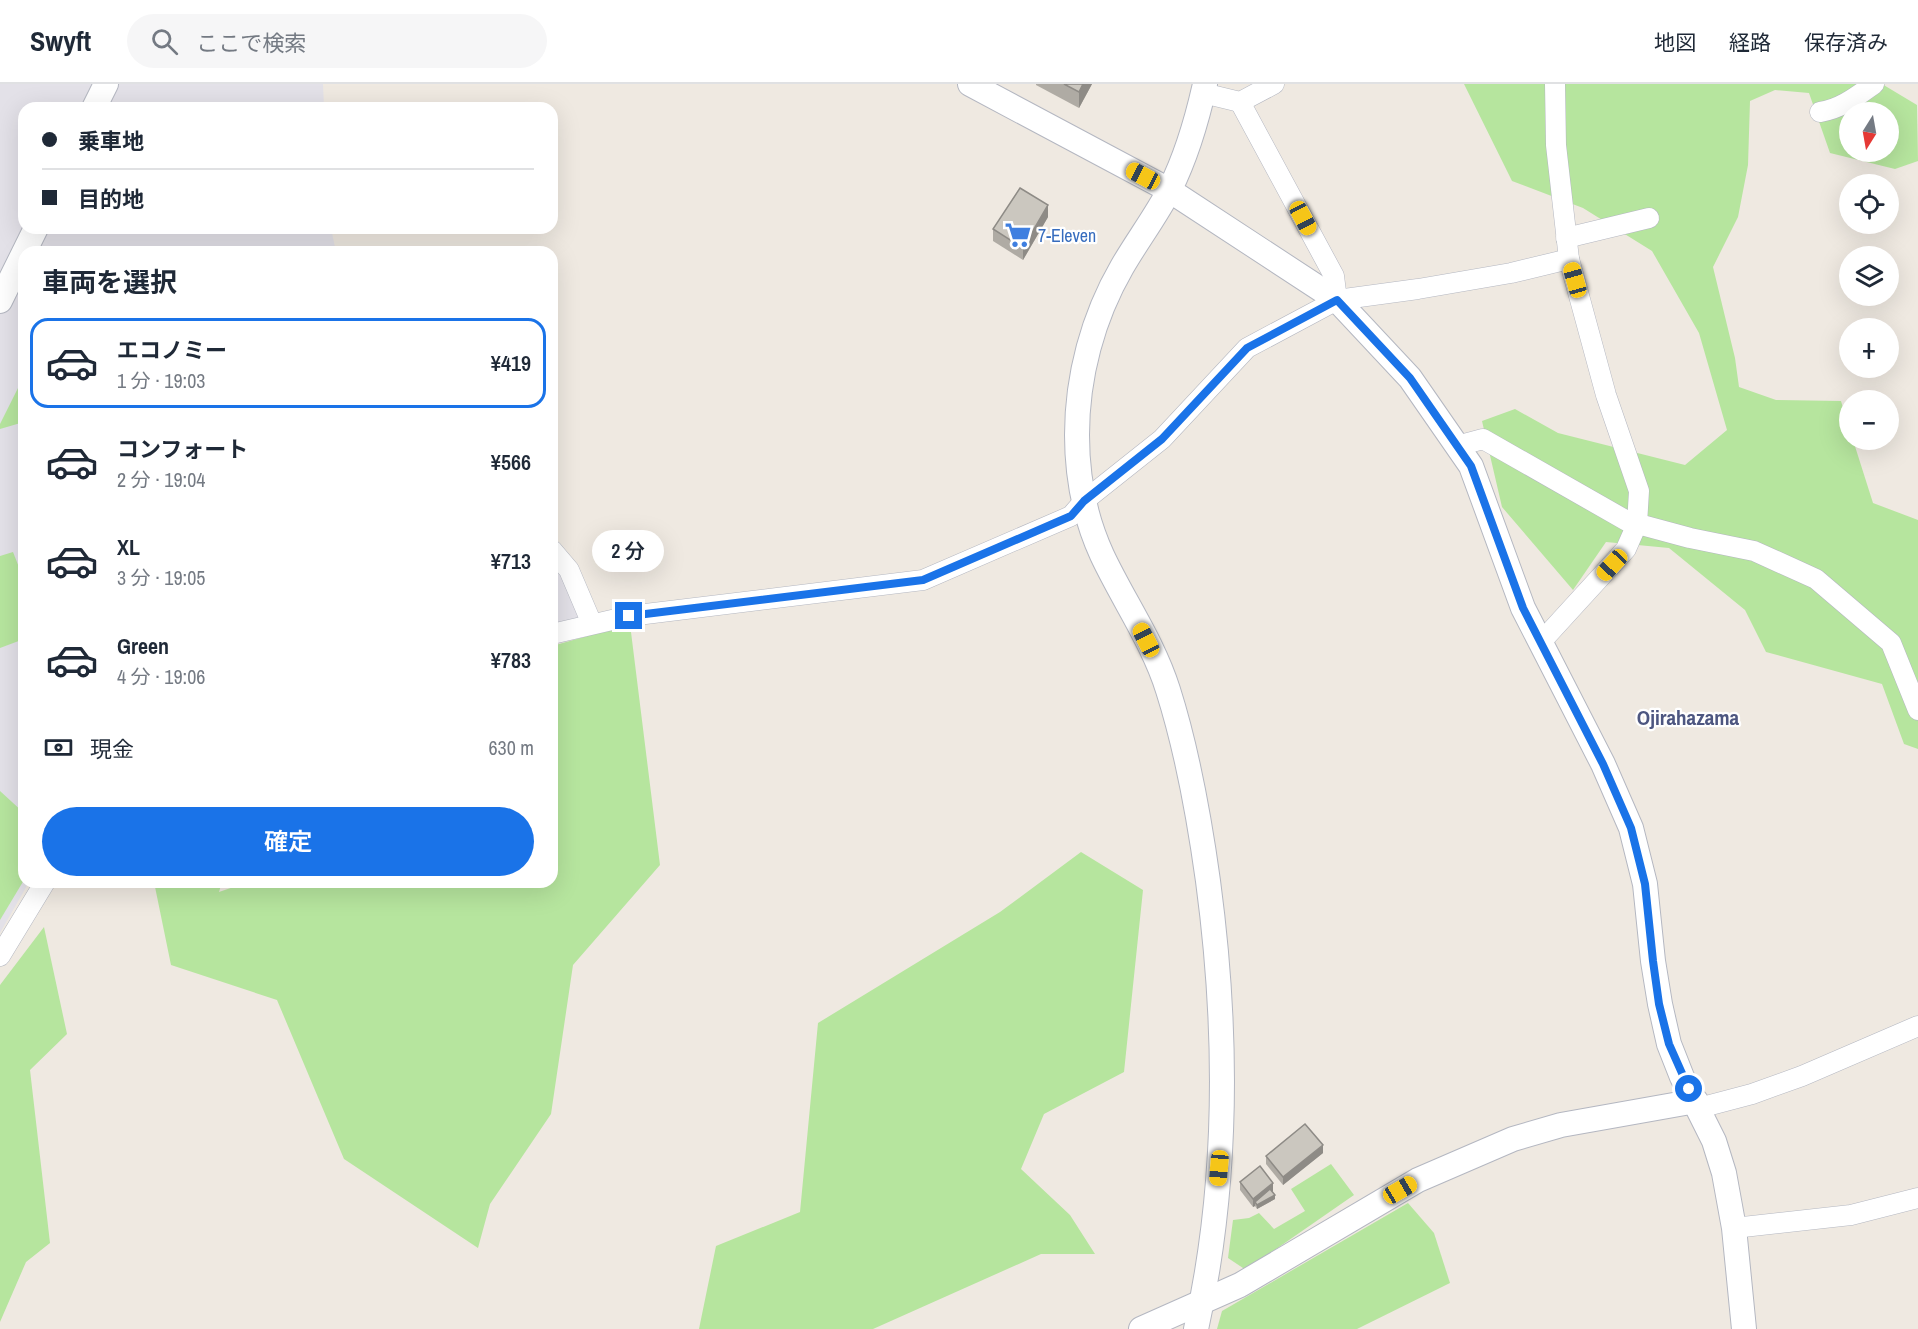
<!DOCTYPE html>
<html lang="ja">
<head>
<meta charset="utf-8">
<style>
  body { margin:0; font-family:"Archivo Narrow","Noto Sans JP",sans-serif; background:#f6f6f7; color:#1f2937; height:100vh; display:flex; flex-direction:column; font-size:22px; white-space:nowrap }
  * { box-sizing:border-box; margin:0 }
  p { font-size:20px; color:#747a83 }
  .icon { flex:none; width:33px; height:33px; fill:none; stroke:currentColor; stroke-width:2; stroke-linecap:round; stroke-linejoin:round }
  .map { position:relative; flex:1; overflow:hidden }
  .details { position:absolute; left:18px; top:162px; width:540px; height:642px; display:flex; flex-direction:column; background:#fff; border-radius:18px; box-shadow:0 6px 24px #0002 }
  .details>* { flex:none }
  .top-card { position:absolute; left:18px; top:18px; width:540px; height:132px; border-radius:18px; box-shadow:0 6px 24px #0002; display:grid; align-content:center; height:132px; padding:0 24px; background:#fff }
  .needle { width:39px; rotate:191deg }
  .controls { position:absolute; left:1839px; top:18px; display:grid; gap:12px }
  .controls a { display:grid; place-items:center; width:60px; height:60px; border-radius:50%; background:#fff; box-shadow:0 6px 24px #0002; font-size:30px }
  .end { position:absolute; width:27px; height:27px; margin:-14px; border:8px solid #1a73e8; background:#fff; box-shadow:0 0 0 3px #fff }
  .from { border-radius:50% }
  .bubble { position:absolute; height:42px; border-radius:21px; background:#fff; box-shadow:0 6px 24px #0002; font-size:20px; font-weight:600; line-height:42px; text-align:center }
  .car { position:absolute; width:18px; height:36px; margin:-18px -9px; border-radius:8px; box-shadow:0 0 4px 2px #0007; background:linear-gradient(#f5c518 24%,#345 0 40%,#f5c518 0 76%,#345 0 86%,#f5c518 0) }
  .top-card b { display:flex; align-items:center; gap:21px; height:57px; font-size:22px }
  .top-card b+b { border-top:2px solid #e0e1e3 }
  .top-card i { width:15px; height:15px; background:#1f2937 }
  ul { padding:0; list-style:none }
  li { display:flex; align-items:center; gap:18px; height:90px; margin:0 12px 9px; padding:0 12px; border:3px solid transparent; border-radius:18px }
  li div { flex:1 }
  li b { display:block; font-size:22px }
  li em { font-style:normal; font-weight:600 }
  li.active { border-color:#1a73e8 }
  li>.icon { width:54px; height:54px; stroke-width:1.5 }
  h2 { padding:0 24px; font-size:27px; line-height:72px }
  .pay { display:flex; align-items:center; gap:15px; height:66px; padding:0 24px; font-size:22px }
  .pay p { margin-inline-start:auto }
  .cta { display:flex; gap:12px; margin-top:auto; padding:12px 24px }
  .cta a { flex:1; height:69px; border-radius:36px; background:#1a73e8; color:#fff; font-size:24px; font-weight:600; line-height:69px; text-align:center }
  header { display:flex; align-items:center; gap:36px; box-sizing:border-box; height:84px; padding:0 30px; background:#fff; border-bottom:2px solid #e0e1e3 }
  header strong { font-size:28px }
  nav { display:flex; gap:33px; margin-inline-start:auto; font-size:21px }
  .search { width:420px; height:54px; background:#f6f6f7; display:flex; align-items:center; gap:15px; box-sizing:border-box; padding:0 21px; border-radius:33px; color:#747a83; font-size:22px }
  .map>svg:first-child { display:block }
  .industrial { fill:#e3e1e8 }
  .green { fill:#b6e59e; fill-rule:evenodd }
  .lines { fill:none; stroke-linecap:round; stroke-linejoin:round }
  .minor-casing { stroke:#b4b7c1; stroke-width:21 }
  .tertiary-casing { stroke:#b4b7c1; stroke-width:26 }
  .minor { stroke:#fff; stroke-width:20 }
  .tertiary { stroke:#fff; stroke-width:24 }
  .wall { fill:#afaba4 }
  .shaded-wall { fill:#8e8b86 }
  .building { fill:#cbc7bf; stroke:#8e8b86; stroke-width:1.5 }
  .route { stroke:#1a73e8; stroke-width:8 }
  .labels { text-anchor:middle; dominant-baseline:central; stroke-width:4.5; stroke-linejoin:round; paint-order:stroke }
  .shop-label { font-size:18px; fill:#366cbe; stroke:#fff; text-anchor:start }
  .quarter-label { font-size:21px; font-weight:bold; fill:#4d5680; stroke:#fff }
</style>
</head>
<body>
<header>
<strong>Swyft</strong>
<div class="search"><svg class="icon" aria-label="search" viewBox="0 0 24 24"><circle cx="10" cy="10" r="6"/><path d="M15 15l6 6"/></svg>ここで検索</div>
<nav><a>地図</a><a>経路</a><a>保存済み</a></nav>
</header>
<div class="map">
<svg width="1918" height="1245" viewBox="0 0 1918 1245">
  <rect width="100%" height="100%" fill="#efe9e1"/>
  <!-- industrial -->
  <g class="industrial">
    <path d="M0,0H323L324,24H24V144H331L336,168H24V798H29L0,849Z"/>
    <path d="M552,480L558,485L581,528L579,536L552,544Z"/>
  </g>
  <!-- green -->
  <g class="green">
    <path d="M1464,0H1882L1917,21L1918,77L1895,85L1830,69L1809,9L1775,6L1750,17L1748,81L1738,133L1713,183L1735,274L1739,303L1776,316L1841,317L1849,344L1850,356H1853L1873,419L1918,436V665L1904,660L1882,600L1766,568L1745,526L1669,464L1606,458L1573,506L1502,423L1482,337L1515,325L1558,349L1685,381L1727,346L1699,249L1652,167L1583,124L1512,97ZM1850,28H1888V68H1850Z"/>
    <path d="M24,292V338L0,345V340Z"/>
    <path d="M13,468L24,496V555L0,564V472Z"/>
    <path d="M630,540L660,781L573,881L551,1030L490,1120L478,1164L344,1075L277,916L171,881L154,798H222L219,808L248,798H552V562Z"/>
    <path d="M0,707L24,729V796L0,836Z"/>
    <path d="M1081,768L1143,806L1124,988L1044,1030L1021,1085L1070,1131L1095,1170H1041L873,1245H699L716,1162L800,1128L818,939L1000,828Z"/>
    <path d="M44,843L67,950L30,986L50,1159L26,1178L0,1238V901Z"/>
    <path d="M1331,1080L1354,1111L1246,1186L1228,1174L1233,1136L1249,1134L1259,1129L1274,1145L1305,1127L1291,1105Z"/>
    <path d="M1408,1119L1434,1149L1450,1199L1357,1245H1217L1222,1227Z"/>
  </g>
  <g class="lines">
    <!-- minor casing -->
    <g class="minor-casing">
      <g id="minor">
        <path d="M1203,9L1240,18L1274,0"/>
        <path d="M1240,18L1334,192L1337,216"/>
        <path d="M1820,28C1841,25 1857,12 1874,0"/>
        <path d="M1566,154L1649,134"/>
        <path d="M1457,362L1483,355L1627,437L1690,454L1754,467L1816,495L1891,559L1918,626"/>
        <path d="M552,466L569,486L592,540"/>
        <path d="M552,550L629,532L923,496L1071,432L1084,417L1162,355L1247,264L1337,216L1418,205L1511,189L1569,175"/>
        <path d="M1541,558L1626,465L1637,440L1639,407L1606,311L1569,175L1556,61L1555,0"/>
        <path d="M0,872L45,798"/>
        <path d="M1699,1024L1752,1010L1802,992L1918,942"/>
        <path d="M1734,1144L1851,1131L1918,1114"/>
      </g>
    </g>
    <!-- tertiary casing -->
    <g class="tertiary-casing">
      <g id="tertiary">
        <path d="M970,0L1169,106L1337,216L1410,294L1471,382L1523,524L1603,680L1631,744L1645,800L1653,877L1660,920L1669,960L1682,993L1714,1057L1724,1089L1734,1144L1744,1245"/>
        <path d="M94,24L106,0"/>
        <path d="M0,217L36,144"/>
        <path d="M1141,1245L1240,1201L1418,1096L1513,1055L1561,1041L1696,1017"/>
        <path d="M1196,1245C1229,1097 1228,946 1208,797C1199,732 1188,669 1168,606C1153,558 1123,516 1102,471C1085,434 1077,392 1077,351C1077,292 1093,233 1122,183C1137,157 1156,132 1170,105C1187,71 1197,36 1205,0"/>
      </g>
    </g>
    <!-- minor -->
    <use href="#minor" class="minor"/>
    <!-- tertiary -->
    <use href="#tertiary" class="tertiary"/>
  </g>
  <!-- wall -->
  <g class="wall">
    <path d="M1036,0H1092L1079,24L1036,1Z"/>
    <path d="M1048,133L1023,176L993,157V145Z"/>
    <path d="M1323,1069L1283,1101L1266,1080V1072Z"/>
    <path d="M1240,1098L1273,1107L1272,1108L1275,1115L1257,1125L1255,1122L1253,1123L1240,1106Z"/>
  </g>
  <!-- shaded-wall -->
  <g class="shaded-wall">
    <path d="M1083,0H1092L1079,24V8Z"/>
    <path d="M1048,121V133L1023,176V164Z"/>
    <path d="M1323,1061V1069L1283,1101V1093Z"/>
    <path d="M1273,1099V1107L1256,1120L1255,1118V1122L1253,1123V1115Z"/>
    <path d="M1275,1111V1115L1257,1125V1121Z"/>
  </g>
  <!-- building -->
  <g class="building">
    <path d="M1064,0H1083L1079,8Z"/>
    <path d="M1020,104L1048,121L1023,164L993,145Z"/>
    <path d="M1305,1040L1323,1061L1283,1093L1266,1072Z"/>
    <path d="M1260,1082L1273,1099L1253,1115L1240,1098Z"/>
    <path d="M1270,1105L1275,1111L1257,1121L1255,1118Z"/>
  </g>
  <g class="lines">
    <!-- route -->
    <path class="route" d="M629,532L923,496L1071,432L1084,417L1162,355L1247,264L1337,216L1410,294L1471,382L1523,524L1603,680L1631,744L1645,800L1653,877L1659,920L1669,960L1689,1005"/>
  </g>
  <!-- icons -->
  <defs>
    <g id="supermarket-bare" transform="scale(2.07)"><path d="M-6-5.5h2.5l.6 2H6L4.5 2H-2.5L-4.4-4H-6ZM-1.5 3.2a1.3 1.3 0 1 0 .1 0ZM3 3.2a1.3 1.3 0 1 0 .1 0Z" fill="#3f7fe0" stroke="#fff" stroke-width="2.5" paint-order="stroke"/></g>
  </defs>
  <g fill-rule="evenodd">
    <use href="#supermarket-bare" x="1018" y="151"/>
  </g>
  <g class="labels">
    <!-- shop labels -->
    <g class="shop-label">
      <text x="1038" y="151">7-Eleven</text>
    </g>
    <!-- quarter labels -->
    <g class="quarter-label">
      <text x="1688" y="633">Ojirahazama</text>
    </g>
  </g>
</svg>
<div class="controls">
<a><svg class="needle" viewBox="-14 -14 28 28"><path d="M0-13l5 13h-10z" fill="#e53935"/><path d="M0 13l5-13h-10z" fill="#747a83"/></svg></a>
<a><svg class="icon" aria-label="locate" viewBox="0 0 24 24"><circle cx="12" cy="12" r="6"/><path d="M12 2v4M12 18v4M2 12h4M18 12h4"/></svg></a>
<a><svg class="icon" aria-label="layers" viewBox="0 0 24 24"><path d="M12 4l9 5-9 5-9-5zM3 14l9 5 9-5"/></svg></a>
<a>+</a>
<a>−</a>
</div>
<i class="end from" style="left:1689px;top:1005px"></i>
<i class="end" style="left:629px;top:532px"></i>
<div class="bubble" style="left:592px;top:446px;width:72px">2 分</div>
<i class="car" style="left:1143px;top:92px;rotate:298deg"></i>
<i class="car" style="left:1303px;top:134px;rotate:152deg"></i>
<i class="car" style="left:1575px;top:196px;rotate:344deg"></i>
<i class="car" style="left:1612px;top:481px;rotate:223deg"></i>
<i class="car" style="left:1146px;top:556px;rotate:333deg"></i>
<i class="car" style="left:1219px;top:1084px;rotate:185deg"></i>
<i class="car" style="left:1400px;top:1106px;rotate:60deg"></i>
<div class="top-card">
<b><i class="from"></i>乗車地</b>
<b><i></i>目的地</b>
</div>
<section class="details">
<h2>車両を選択</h2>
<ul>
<li class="active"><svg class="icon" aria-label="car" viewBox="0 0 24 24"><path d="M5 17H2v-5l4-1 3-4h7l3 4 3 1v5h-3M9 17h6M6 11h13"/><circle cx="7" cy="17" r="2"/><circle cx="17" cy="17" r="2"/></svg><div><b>エコノミー</b><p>1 分 · 19:03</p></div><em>¥419</em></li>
<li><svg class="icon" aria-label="car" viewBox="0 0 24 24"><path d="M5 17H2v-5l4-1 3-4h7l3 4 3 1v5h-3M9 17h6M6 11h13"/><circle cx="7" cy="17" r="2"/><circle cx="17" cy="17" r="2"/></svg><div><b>コンフォート</b><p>2 分 · 19:04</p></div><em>¥566</em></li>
<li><svg class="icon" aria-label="car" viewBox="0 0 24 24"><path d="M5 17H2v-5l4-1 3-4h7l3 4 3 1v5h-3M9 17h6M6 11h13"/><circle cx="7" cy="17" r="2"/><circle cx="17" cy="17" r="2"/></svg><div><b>XL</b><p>3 分 · 19:05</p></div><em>¥713</em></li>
<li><svg class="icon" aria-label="car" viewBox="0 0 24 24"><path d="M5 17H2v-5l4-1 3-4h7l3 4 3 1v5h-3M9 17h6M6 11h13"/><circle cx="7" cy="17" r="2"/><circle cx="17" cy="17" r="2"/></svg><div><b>Green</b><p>4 分 · 19:06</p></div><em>¥783</em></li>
</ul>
<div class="pay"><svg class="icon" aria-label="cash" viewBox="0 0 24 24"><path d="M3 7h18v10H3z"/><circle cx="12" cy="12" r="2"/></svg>現金<p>630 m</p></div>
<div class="cta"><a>確定</a></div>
</section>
</div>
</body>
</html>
